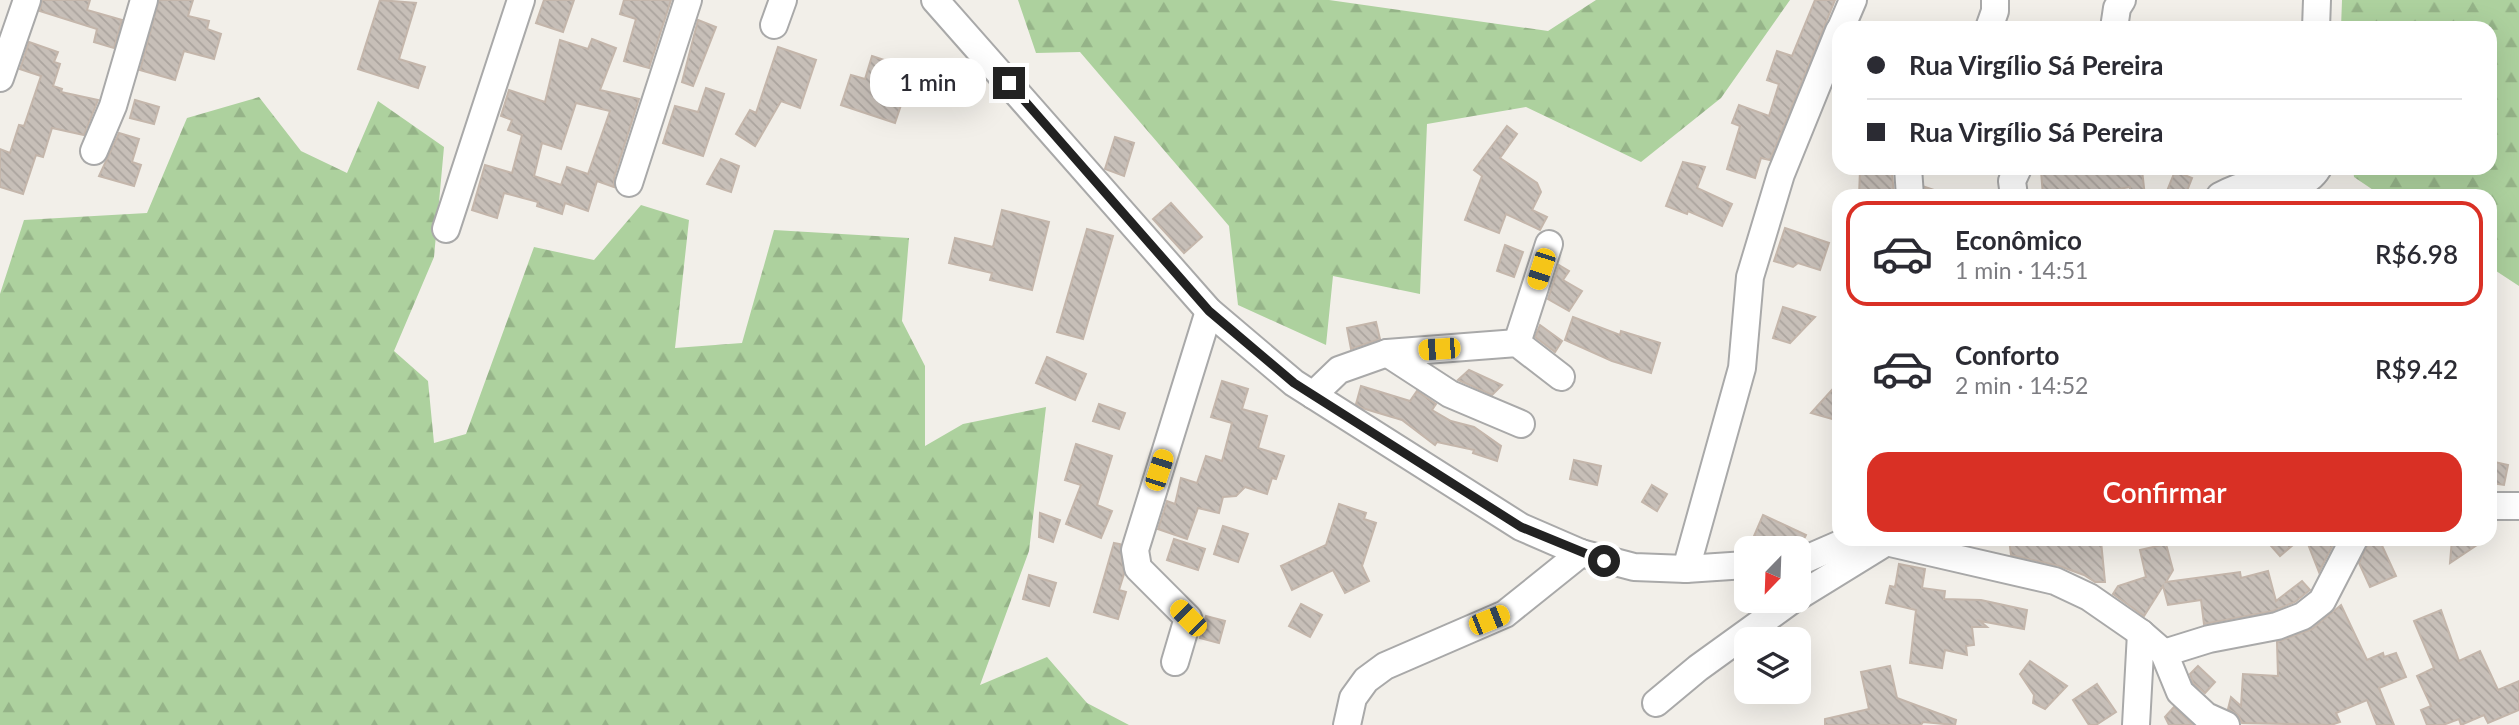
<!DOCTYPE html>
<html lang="pt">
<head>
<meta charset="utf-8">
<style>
  body { margin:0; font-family:Lato,sans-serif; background:#f2f2f3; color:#2b2b33; height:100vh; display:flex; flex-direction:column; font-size:26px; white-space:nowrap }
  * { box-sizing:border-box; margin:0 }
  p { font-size:23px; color:#7c7c81 }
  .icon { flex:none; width:38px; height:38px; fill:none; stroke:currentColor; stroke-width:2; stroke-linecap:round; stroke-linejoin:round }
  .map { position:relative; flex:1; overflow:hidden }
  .sheet { position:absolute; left:1832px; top:189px; width:665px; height:357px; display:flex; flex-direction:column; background:#fff; border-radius:21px; box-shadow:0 7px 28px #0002 }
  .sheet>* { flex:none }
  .banner { position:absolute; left:1832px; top:21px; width:665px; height:154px; border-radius:21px; box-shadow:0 7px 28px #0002; display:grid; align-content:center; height:154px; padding:0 35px; background:#fff }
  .needle { width:46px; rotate:203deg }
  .buttons { position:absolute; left:1734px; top:536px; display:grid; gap:14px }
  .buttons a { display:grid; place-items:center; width:77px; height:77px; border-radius:14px; background:#fff; box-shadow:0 7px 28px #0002; font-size:35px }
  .end { position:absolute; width:32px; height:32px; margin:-16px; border:9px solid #222; background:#fff; box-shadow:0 0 0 4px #fff }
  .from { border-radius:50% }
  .bubble { position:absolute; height:49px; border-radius:21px; background:#fff; box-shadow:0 7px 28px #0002; font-size:23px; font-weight:600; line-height:49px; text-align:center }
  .car { position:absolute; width:21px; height:42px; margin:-21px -10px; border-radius:9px; box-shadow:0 0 5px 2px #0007; background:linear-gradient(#f5c518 24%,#345 0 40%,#f5c518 0 76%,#345 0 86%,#f5c518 0) }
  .banner b { display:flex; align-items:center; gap:24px; height:66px; font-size:26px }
  .banner b+b { border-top:2px solid #e1e1e2 }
  .banner i { width:18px; height:18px; background:#2b2b33 }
  ul { padding:12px 0 0; list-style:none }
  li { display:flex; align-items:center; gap:21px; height:105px; margin:0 14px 10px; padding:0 21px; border:4px solid transparent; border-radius:21px }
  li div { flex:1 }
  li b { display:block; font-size:26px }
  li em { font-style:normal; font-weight:600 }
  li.on { border-color:#d93025 }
  li>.icon { width:63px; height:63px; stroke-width:1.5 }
  .primary-button { display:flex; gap:14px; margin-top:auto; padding:14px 35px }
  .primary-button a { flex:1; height:80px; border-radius:21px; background:#d93025; color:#fff; font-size:28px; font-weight:600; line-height:80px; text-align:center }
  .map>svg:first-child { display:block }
  .forest { fill:url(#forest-firs) }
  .building { fill:url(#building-back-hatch); stroke:#c4b6ab; stroke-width:2; fill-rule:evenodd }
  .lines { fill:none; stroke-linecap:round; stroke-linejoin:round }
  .minor-casing { stroke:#a9a9a9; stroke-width:30 }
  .minor { stroke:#fff; stroke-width:26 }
  .route { stroke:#222; stroke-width:9 }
</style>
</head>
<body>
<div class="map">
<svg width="2519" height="725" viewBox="0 0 2519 725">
  <defs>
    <pattern id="forest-firs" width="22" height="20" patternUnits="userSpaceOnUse" patternTransform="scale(1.75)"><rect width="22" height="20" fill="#add19e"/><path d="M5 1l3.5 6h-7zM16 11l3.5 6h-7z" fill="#95b388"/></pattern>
    <pattern id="building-back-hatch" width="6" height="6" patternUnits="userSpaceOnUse" patternTransform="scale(1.75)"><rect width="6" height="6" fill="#c7bfb8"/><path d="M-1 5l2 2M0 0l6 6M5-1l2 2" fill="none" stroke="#aba49e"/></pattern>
  </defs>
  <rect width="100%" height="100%" fill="#f2efe9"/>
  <!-- forest -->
  <g class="forest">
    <path d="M1018,0H1329L1548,31L1596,0H1790L1721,98L1641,162L1526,107L1427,124L1420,294L1333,276L1326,345L1238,305L1229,226L1080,52L1036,53Z"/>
    <path d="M2342,0H2519V286L2490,267V196H2382L2354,177L2353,168H2490V28H2341Z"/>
    <path d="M259,97L301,151L347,173L378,101L444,147L434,257L394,351L428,381L434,443L466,434L534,247L594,260L641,205L689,220L675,348L742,343L774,230L909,238L902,321L925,366V446L963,424L1046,407L1029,551L980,685L1047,657L1087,703L1129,725H0V294L24,220L147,213L187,118Z"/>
  </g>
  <!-- building -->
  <g class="building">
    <path d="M42,0H90L87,10L122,20L114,48L94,42L97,29L40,11Z"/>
    <path d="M159,0H193L188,16L209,21L207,29L221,34L214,59L184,51L175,80L140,70Z"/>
    <path d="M380,0L416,3L399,59L425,67L418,88L358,69Z"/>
    <path d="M544,0H574L563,32L536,23Z"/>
    <path d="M624,0H671L649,68L624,61L636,19L620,14Z"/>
    <path d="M1815,0H1835L1770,160L1761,158L1755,178L1727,169L1740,126L1732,123L1739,105L1769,116L1779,84L1767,80L1777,51L1792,56Z"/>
    <path d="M698,20L716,27L693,86L682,82Z"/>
    <path d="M592,39L616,48L600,90L639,99L614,178V187L597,181L588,211L565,203L562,214L537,206L538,202L504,193L497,218L472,210L485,165L512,173L522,135L508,130L512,120L501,116L509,90L545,102L560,40L588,49ZM576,103L610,111L588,174L567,167L561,185L534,176L542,143L561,149Z"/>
    <path d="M29,42L58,52L54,62L60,64L53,86L62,89L61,92L98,100L84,135L52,128L43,157L36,155L23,194L0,187V149L10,153L19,125L24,126L41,76L20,69Z"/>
    <path d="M778,47L816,60L800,108L781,101L755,146L736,134L750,110L756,113Z"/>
    <path d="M872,56L896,64L890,84L906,90L895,123L841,105L851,75L865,79Z"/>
    <path d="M706,88L724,94L703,156L663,143L675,106L698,112Z"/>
    <path d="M135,100L159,107L154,124L130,118Z"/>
    <path d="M1507,126L1517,134L1500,158L1537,183L1541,192L1532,210L1547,217L1540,230L1506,214L1499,233L1465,220L1482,176L1474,170Z"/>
    <path d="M119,133L139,139L132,162L141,165L134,186L99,176Z"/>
    <path d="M1115,137L1134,143L1124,176L1105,169Z"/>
    <path d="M721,159L739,166L731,192L707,184Z"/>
    <path d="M1683,162L1705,167L1697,188L1732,204L1722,226L1688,211L1687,214L1666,206Z"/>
    <path d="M2071,168H2101L2102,174L2142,170L2145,196H2130V187L2079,196H2043L2041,171Z"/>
    <path d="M1860,170L1892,172L1894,196H1859Z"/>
    <path d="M2175,171L2192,178L2185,196H2165Z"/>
    <path d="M1925,187L1943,193V196H1926Z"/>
    <path d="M1171,203L1202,237L1184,253L1153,219Z"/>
    <path d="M1002,210L1049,222L1032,290L990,280L992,273L949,263L955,238L993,247Z"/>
    <path d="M1785,228L1829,243L1820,270L1798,263L1793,267L1774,261Z"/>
    <path d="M1087,229L1113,236L1083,339L1057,332Z"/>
    <path d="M1505,245L1523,252L1514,277L1497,271Z"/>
    <path d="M1559,265L1569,271L1563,280L1582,291L1569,311L1548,299Z"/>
    <path d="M1783,307L1815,317L1790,343L1773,338Z"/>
    <path d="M1573,317L1620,335L1621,331L1660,343L1651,373L1612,361L1565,340Z"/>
    <path d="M1376,322L1380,339L1351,349L1347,328Z"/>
    <path d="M1540,325L1562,341L1555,352L1535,337Z"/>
    <path d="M1047,357L1086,374L1075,400L1036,383Z"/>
    <path d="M1469,370L1502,385L1492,395L1458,380Z"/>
    <path d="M1222,381L1248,389L1242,409L1267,416L1258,448L1284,456L1276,479L1272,478L1267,494L1245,487L1236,496L1223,497L1219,513L1198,508L1187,539L1158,529L1167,501L1175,504L1181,478L1197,483L1206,456L1222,461L1232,423L1211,417Z"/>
    <path d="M1839,382V421L1811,413Z"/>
    <path d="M1361,386L1410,401L1417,391L1436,404L1432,410L1451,421L1474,427L1501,446L1497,461L1473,453L1474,450L1437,442L1435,445L1402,420L1362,408L1356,404Z"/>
    <path d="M1099,404L1125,413L1119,429L1093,421Z"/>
    <path d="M1076,444L1112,456L1097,505L1112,511L1101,538L1066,524L1081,485L1065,480Z"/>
    <path d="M1574,460L1601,466L1597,485L1570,479Z"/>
    <path d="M2490,461L2508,465L2504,485L2490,483Z"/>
    <path d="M1652,485L1667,494L1657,511L1642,502Z"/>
    <path d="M1339,504L1366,513L1364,519L1376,523L1362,566L1369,581L1345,593L1333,570L1292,590L1281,566L1326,545Z"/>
    <path d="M1040,513L1060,520L1053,542L1039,537Z"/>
    <path d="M1763,515L1806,535L1802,543L1792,548H1779L1754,536Z"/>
    <path d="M1223,526L1248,534L1238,562L1214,554Z"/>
    <path d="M1174,539L1205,549L1198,570L1167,560Z"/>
    <path d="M2009,539L2101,541L2105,582H2095L2084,575L2059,566L2011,555Z"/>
    <path d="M2265,539H2300L2280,556Z"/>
    <path d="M2306,539H2336L2319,572Z"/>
    <path d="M2370,539H2379L2396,576L2370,587L2359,563Z"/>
    <path d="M2452,539H2486L2450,563Z"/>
    <path d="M1114,543L1120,544L1124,574L1119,590L1126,592L1118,619L1094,612Z"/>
    <path d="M2166,544L2173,570L2166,582L2240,572L2241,578L2268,571L2276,601L2302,581L2310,590L2295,602L2273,611L2204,624L2201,600L2168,605L2163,586L2144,616L2113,594L2118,586L2146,577L2140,550Z"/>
    <path d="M1899,564L1925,569L1922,588L1945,591L1944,599L1981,600L2027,610L2024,629L1980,621L1987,627H1972L1974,645L1966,646L1967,655L1945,650L1942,668L1910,663L1916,610L1886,603L1890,586L1895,587Z"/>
    <path d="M1029,575L1056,583L1049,606L1023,599Z"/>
    <path d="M1301,604L1322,615L1310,637L1289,626Z"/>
    <path d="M2341,605L2367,660L2383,653L2384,657L2396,653L2406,677L2379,688L2394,725H2377L2367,700L2336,713L2340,722L2331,725L2242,723L2238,715L2228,709L2231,697L2241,706L2243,674L2278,676L2277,642L2312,629Z"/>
    <path d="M2441,610L2459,661L2480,651L2498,690L2519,681V710L2488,723L2484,715L2461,725L2459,719L2443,725H2427L2421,710L2431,706L2417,676L2434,668L2414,621Z"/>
    <path d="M1206,616L1225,621L1219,643L1200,638Z"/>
    <path d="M2030,661L2067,686L2045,709L2033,703L2034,695L2020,674Z"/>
    <path d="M1890,666L1897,698L1956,720L1955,725L1923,722L1921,725H1825V719L1869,709L1861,672Z"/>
    <path d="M2198,666L2215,682L2205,693L2193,683L2190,674Z"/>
    <path d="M2097,684L2116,712L2096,725H2089L2073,700Z"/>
    <path d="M2174,707L2193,725H2169L2165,717Z"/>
  </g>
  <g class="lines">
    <!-- minor casing -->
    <g class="minor-casing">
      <g id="minor">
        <path d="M935,0L1209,311L1294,383L1521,527L1581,553L1634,567L1686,569L1746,565"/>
        <path d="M774,25L783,0"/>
        <path d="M1841,28L1853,0"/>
        <path d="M1989,28L1995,11V0"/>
        <path d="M2114,28L2117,8L2122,0"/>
        <path d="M2316,28L2317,0"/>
        <path d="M0,78L27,0"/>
        <path d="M94,151L113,106L144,0"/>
        <path d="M1908,168L1910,196"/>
        <path d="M629,183L688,0"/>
        <path d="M2014,196L2012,181L2018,168"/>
        <path d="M2220,196C2231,190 2240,186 2252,184C2276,182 2303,193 2318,168"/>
        <path d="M446,229L521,0"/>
        <path d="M1517,343L1549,244"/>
        <path d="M1387,353L1450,394L1521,424"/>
        <path d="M1313,395L1339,370L1387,353L1517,343L1561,377"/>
        <path d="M2490,506H2519"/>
        <path d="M1799,562L1845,542H1886L2055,581L2089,597L2141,633L2164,653L2180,692L2206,716L2226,725"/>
        <path d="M1686,569L1742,368L1750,277L1781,174L1839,31"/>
        <path d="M1799,596L1885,543"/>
        <path d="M2164,653L2209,639L2277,626L2303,616L2322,601L2354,539"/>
        <path d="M1175,662L1188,618L1138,568L1135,550L1209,311"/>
        <path d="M1656,703L1698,668L1792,600"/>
        <path d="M1347,725L1353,698L1366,680L1385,666L1505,614L1581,553"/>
        <path d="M2136,725L2141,633"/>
      </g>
    </g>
    <!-- minor -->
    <use href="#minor" class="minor"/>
  </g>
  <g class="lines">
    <!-- route -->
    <path class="route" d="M1009,83L1209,311L1294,383L1521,527L1604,561"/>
  </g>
</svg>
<div class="buttons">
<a><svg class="needle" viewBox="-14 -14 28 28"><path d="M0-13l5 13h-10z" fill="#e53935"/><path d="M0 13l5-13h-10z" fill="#7c7c81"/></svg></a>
<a><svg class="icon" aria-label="layers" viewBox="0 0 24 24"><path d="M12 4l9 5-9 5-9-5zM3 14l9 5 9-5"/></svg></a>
</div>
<i class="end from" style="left:1604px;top:561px"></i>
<i class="end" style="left:1009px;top:83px"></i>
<div class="bubble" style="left:870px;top:58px;width:116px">1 min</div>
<i class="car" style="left:1541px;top:269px;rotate:198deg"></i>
<i class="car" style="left:1439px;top:349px;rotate:266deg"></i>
<i class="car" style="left:1159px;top:470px;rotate:18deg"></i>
<i class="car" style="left:1188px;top:618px;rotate:315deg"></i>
<i class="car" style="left:1489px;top:620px;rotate:68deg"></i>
<div class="banner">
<b><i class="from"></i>Rua Virgílio Sá Pereira</b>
<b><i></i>Rua Virgílio Sá Pereira</b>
</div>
<section class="sheet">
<ul>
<li class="on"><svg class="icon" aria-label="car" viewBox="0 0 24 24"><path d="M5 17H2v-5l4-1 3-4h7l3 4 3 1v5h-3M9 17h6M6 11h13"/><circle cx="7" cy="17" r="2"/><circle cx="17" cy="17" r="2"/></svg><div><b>Econômico</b><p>1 min · 14:51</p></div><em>R$6.98</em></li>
<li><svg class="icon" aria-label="car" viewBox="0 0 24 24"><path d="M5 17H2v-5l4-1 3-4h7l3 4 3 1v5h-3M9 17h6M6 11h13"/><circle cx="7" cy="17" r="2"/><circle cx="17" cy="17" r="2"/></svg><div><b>Conforto</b><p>2 min · 14:52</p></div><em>R$9.42</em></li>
</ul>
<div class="primary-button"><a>Confirmar</a></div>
</section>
</div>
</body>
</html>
